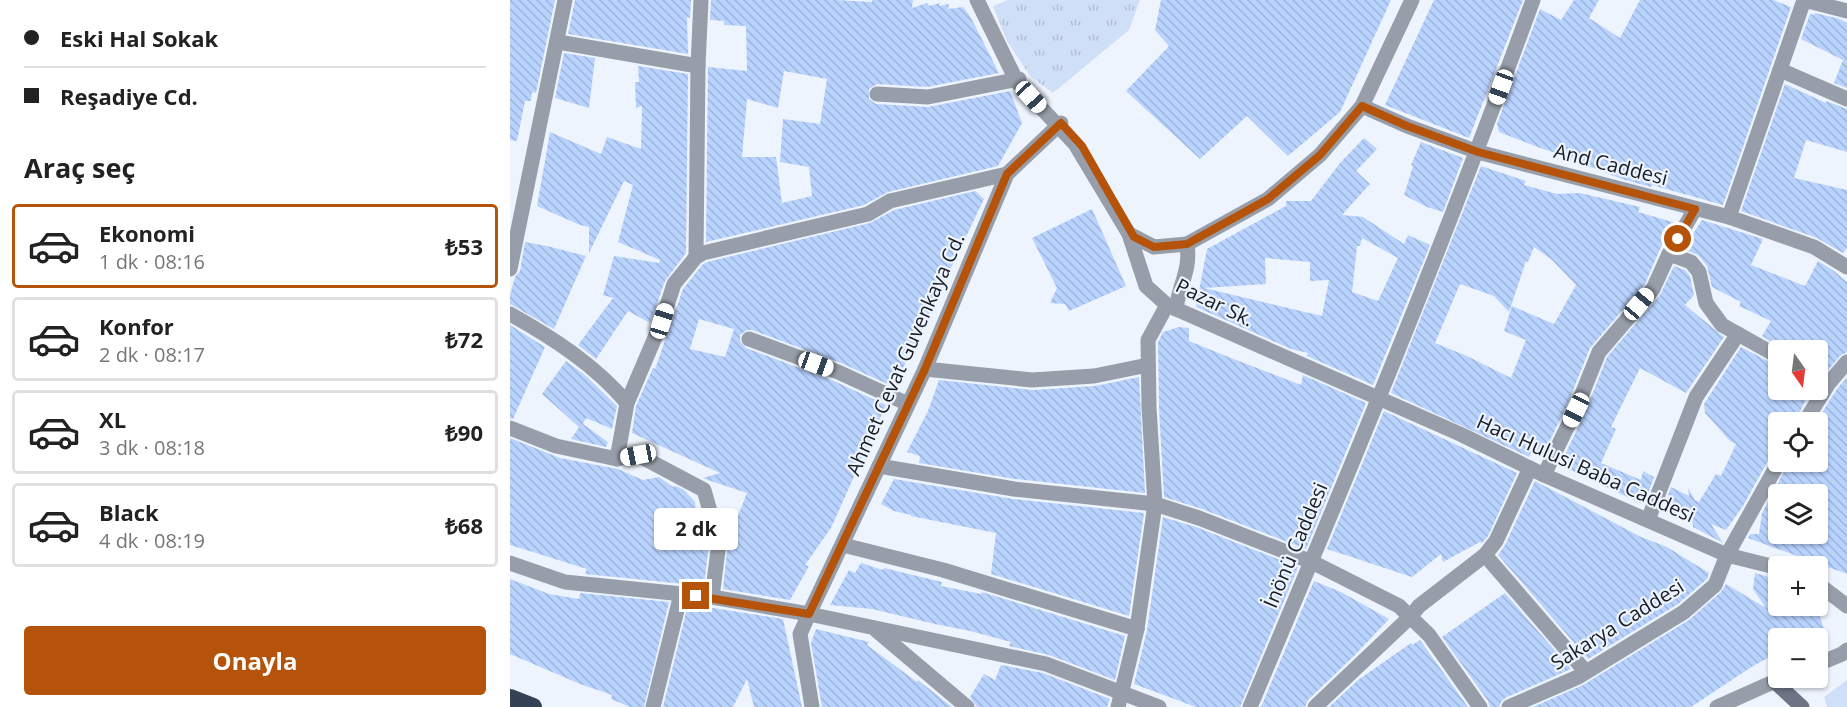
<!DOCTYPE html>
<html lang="tr">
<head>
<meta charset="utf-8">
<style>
  body { margin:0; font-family:"Open Sans",sans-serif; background:#f6f6f6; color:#222; height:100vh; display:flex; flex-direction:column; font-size:22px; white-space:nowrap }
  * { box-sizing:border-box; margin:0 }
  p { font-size:20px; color:#767676 }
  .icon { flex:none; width:33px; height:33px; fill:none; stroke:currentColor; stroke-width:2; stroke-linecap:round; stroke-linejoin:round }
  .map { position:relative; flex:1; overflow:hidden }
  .sheet { display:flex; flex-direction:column; background:#fff; width:510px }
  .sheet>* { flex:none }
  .banner { display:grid; align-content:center; height:132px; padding:0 24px; background:#fff }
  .needle { width:39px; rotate:166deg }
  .controls { position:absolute; left:1258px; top:340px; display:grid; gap:12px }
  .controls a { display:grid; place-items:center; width:60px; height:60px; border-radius:6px; background:#fff; box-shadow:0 2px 4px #0004; font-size:30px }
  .end { position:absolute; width:27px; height:27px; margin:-14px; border:8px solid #b45309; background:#fff; box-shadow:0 0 0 3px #fff }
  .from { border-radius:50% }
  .bubble { position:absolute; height:42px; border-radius:6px; background:#fff; box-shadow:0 2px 4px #0004; font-size:20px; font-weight:700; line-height:42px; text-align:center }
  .car { position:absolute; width:18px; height:36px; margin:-18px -9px; border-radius:8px; box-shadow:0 0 4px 2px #0007; background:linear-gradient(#fff 24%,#345 0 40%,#fff 0 76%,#345 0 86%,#fff 0) }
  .banner b { display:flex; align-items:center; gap:21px; height:57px; font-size:22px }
  .banner b+b { border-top:2px solid #e0e0e0 }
  .banner i { width:15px; height:15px; background:#222 }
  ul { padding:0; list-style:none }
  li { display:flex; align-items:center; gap:18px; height:84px; margin:0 12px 9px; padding:0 12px; border:3px solid #e0e0e0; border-radius:6px }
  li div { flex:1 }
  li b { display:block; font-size:22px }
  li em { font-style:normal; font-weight:700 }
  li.on { border-color:#b45309 }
  li>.icon { width:54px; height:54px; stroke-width:1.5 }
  h2 { padding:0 24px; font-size:27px; line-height:72px }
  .action { display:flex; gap:12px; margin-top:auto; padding:12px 24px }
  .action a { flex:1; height:69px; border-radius:6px; background:#b45309; color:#fff; font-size:24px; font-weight:700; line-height:69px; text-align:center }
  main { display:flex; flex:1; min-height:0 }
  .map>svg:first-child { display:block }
  .grass { fill:#d0dff8 }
  .park { fill:url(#park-tufts) }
  .building { fill:url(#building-back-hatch); fill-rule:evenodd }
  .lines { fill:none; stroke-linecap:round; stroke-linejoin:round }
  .street { stroke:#989ea9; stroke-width:15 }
  .secondary { stroke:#6d7585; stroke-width:15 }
  .highway { stroke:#354155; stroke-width:18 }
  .route { stroke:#b45309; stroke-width:8 }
  .labels { text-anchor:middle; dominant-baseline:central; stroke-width:4.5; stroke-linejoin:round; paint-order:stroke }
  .street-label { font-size:20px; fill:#171c25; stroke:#eef4fe }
</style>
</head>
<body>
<main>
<section class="sheet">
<div class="banner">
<b><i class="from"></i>Eski Hal Sokak</b>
<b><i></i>Reşadiye Cd.</b>
</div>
<h2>Araç seç</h2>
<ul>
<li class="on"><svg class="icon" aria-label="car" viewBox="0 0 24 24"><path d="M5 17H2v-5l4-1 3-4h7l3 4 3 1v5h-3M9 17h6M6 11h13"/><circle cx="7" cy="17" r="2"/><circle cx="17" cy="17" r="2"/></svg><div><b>Ekonomi</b><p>1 dk · 08:16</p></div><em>₺53</em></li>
<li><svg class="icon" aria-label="car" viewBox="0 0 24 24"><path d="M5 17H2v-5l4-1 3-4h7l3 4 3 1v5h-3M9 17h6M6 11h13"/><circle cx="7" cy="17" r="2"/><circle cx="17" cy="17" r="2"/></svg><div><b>Konfor</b><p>2 dk · 08:17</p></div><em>₺72</em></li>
<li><svg class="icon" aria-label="car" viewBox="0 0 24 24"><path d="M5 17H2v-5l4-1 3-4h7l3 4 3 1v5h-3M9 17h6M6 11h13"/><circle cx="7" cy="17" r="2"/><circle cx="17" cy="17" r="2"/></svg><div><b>XL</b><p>3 dk · 08:18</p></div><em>₺90</em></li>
<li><svg class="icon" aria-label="car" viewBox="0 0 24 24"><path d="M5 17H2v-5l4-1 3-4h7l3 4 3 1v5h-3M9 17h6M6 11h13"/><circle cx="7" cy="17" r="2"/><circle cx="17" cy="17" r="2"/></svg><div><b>Black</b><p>4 dk · 08:19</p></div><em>₺68</em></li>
</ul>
<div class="action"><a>Onayla</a></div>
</section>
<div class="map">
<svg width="1337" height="707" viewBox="0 0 1337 707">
  <defs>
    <pattern id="park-tufts" width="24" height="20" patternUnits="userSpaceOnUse" patternTransform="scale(1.5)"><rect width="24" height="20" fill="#d0dff8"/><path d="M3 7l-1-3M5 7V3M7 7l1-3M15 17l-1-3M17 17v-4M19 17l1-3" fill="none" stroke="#b2bfd4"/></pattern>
    <pattern id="building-back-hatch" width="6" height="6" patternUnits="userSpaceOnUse" patternTransform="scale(1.5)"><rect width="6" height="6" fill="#b9d3ff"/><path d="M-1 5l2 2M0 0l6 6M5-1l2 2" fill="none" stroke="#9eb5da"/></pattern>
  </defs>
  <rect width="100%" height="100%" fill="#eef4fe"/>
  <!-- grass -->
  <path class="grass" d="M1337,680V707H1317L1314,697Z"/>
  <!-- park -->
  <path class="park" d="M498,0H630L619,30L543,93L520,76L497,41L483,6Z"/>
  <!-- building -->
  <g class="building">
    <path d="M0,0H45L26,93L22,92L21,101H15L7,141L0,140Z"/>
    <path d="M65,0H181L180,18L177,17L178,54L58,34Z"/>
    <path d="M201,0H325L362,2V0H403L402,8L417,3L419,6L430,3L429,6L439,4L438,9L453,7L460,16L489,73L417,87L367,84L359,89V99L366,104L418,107L500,91L512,123L488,166L378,192L354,205L196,242L198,67L237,71L236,26L214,25V21L200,20ZM274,71L317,79L310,124L273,119L270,162L299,167L302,196L272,203L266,157H232L237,99L268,108Z"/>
    <path d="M651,0H881L830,112L778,156L737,116L690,159L616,91L659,46L645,30Z"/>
    <path d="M924,0H1013L959,138L875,105Z"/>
    <path d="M1064,0H1089L1079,18L1110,38L1130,0H1263L1281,7L1213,205L1142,185L1141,187L1112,179L1073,164L1075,162L1033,149L989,132L987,124L1030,9L1051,20Z"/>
    <path d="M1305,13L1330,19L1337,23V88L1324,83L1333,60L1291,39L1300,14L1304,15Z"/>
    <path d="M54,53L85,58L79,108L45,98Z"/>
    <path d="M128,66L178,74L176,253L155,281L140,323L118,311L86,359L68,345L103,298L93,295L104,256L149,263L150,260L108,242L123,185L114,181L79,253V227L70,225L27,206L40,132L91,154L97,137L131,149L132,106L126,108L125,82H129Z"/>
    <path d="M1275,84L1316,103V101L1337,109V152L1296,140L1284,178L1337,190V248L1333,253L1307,238L1231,211Z"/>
    <path d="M854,138L867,149L846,171L860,184L832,215L853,217L894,244L898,235L920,245L863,385L797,356L798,353L781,349L686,307L697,249L776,206V201H801L830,163ZM852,238L888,258L868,301L842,292L847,246H850ZM755,258L800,262V281L819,280L812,316L694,288L756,284Z"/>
    <path d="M911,142L953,158L933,212L917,207L894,195L903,166L901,165Z"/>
    <path d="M971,166L1016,181L1014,185L1047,194L1070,193L1130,207L1128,212L1166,223L1150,249L1135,284L1080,348L1057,405L1032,457L1021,452L1019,457L881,393ZM1024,247L1042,260L1066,285L1044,324L1002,306L994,331L1016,340L1001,378L957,356L925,343L950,284L984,296L999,312L1016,261L1018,262Z"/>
    <path d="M465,191L474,199L384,387L331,363L242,330H237L230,335V341L236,348L324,381L376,405L321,528L295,565L299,566L280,600L213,589L218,541L237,493L195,479L193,478L210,473L122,433L126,406L143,368L145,369L173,289L192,265L197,262L360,223L384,210ZM189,319L224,329L215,357L180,349Z"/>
    <path d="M582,209L616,286L559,311L555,304L540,303L547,288L522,238Z"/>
    <path d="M1192,220L1253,239L1241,265L1295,286L1308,261L1324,271L1337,282V352L1330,356L1308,382V351H1276L1252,336L1261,321L1229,306L1231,302L1202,287L1197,266L1188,255L1173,249Z"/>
    <path d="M15,242L37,246L76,256L44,329L0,304V295L5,277L10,271Z"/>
    <path d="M1164,266L1175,270L1180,276L1184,295L1175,305L1214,337L1176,393L1130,368L1101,427L1106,429L1091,463L1131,480L1133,471L1144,477L1135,502L1132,504L1050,465L1075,413L1097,357L1150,295Z"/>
    <path d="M0,325L35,347L3,419L0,418Z"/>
    <path d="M669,327L679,328V341L721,358L791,385L793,375L856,403L796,549L692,509L654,497L649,408L648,342L653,332Z"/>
    <path d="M1231,347L1269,367V390H1301L1284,423H1269V452L1260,457L1233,506L1216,530L1201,524L1213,543L1183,527L1182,518L1155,504L1161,487L1179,496L1178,488L1185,500L1189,502L1206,474L1211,476L1226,444L1220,441L1195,413L1194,404Z"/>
    <path d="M56,361L76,376L107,406L102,429L76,418L73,424L98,442L96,447L61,439L69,427L32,394Z"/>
    <path d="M629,377L635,493L505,479L409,463L410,456L397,452L418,411L429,380L523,390L585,386Z"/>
    <path d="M1337,377V574L1238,538L1240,534H1249L1252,513L1279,462H1308V419L1327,389ZM1269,495H1308V534H1269Z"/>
    <path d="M874,411L1007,473L978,536L972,543L970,542L933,562L931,554L902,577L817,549Z"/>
    <path d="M0,438L50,458L108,469L133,480L149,477L163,487L166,486L174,490L185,502L187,522L181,539L199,542V544L194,586L75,574L77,569L0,545Z"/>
    <path d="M384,479L503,499L634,513L619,616L481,574L486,533L401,516V515L384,511L371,504Z"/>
    <path d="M1025,481L1131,537L1157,547L1199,573L1197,579L1168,604L1078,659L988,555L995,545Z"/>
    <path d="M653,517L686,527L788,567L730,707H686L624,684L637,630Z"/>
    <path d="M351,563L373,570L374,568L432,582L431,586L471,594L472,592L615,636L605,680L539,655L499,646L501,642L460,631L425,624L362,609L320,605L339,570L345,573Z"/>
    <path d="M1245,573L1269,580V606H1306L1316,634L1303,638L1305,639H1269V652L1243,666L1181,707H1023L1073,685L1179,620L1211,592L1216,584L1256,608L1243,589Z"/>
    <path d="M0,579L39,594L69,599L70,593L159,602L134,707H120L101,699L102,695L70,684L0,654Z"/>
    <path d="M804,581L831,592L879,619L844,656L798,700L795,707H751Z"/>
    <path d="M995,593L1061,669L995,698L991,702L989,707H980L978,701L932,637Z"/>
    <path d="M178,604L273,619L292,707H244L237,679L223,707H153Z"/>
    <path d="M306,629L359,642L357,645L407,682L408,680L442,707H312L301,643Z"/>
    <path d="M910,640L958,707H819L848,680L901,643L902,645Z"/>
    <path d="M491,665L533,673L600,699L597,707H467L460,697L474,674L485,680Z"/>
  </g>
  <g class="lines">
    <!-- street -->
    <g class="street">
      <path d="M467,0L507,82L565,144L619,234L636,286L657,305L950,434L1034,475L1217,555L1269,568"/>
      <path d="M1294,0L1337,11"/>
      <path d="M48,42L188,66"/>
      <path d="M1270,70L1337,99"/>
      <path d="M367,94L418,97L509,79"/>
      <path d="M852,106L897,126L968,152L1219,217L1304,247L1337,267"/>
      <path d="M1219,217L1294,0"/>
      <path d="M619,234L644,247L677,244L758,199L810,155L852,106L902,0"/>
      <path d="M1159,254L1181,262L1189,272L1196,303L1212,325L1269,357"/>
      <path d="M186,257L188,66L191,0"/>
      <path d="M0,269L55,0"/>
      <path d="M666,309C669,284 681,271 677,244"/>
      <path d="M0,314C43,338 85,365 117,403"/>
      <path d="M239,339L328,372L398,404"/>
      <path d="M415,369L522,380L584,376L638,365"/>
      <path d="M1294,423L1319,383L1337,362"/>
      <path d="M0,428L46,446L107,459L128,455L194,490L209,543L202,597"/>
      <path d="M107,459L117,403L152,321L164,284L186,257L193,253L358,214L380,201L497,174"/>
      <path d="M369,466L504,489L645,504L689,518L802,562L889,606L919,635L970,707"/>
      <path d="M1034,475L1066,409L1089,352L1143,289L1159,254L1185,209"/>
      <path d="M1138,520L1186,397L1228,334"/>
      <path d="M333,545L433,570L627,629"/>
      <path d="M975,555L986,541L1020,468"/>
      <path d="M0,563L55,582L202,597L299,614L536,664L649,707"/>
      <path d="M1308,584L1337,606"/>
      <path d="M366,630L457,707"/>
      <path d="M1308,664L1332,654L1337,650"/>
      <path d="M143,707L171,594"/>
      <path d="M302,707L290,634L299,614L415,369L497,174L551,123"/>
      <path d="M608,707L627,629L645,504L639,408L638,340L657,305"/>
      <path d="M740,707C839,473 936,239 1023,0"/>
      <path d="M805,707L900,617L909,606L975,555L1076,672"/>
      <path d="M999,707L1068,677L1174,612L1205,585L1217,555L1269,462"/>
      <path d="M1207,707L1272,678"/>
    </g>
    <!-- secondary -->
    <path class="secondary" d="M1264,681L1292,707"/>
    <!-- highway -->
    <path class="highway" d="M0,698L23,707"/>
  </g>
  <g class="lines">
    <!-- route -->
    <path class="route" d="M186,596L299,614L415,369L497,174L551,123L572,146L624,237L644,247L677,244L758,199L810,155L852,106L897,126L968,152L1185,209L1168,239"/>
  </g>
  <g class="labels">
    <!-- street labels -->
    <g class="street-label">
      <text transform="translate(1101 164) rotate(14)">And Caddesi</text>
      <text transform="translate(705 302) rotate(26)">Pazar Sk.</text>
      <text transform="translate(395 354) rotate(-66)">Ahmet Cevat Guvenkaya Cd.</text>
      <text transform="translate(1076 468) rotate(24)">Hacı Hulusi Baba Caddesi</text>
      <text transform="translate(785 545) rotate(-67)">İnönü Caddesi</text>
      <text transform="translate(1107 624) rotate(-32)">Sakarya Caddesi</text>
    </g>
  </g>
</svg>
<div class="controls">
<a><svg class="needle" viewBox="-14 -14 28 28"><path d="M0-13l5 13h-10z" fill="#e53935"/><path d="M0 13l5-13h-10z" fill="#767676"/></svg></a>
<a><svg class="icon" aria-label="locate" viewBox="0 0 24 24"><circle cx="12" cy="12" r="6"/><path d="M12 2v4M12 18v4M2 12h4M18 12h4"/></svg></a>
<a><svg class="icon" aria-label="layers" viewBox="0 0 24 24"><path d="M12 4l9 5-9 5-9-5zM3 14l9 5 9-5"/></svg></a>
<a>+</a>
<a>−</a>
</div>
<i class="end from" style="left:1168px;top:239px"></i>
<i class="end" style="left:186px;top:596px"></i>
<div class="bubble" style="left:144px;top:508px;width:84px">2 dk</div>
<i class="car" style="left:991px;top:87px;rotate:200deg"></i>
<i class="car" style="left:521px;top:97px;rotate:137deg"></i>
<i class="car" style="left:1129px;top:304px;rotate:40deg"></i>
<i class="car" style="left:152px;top:321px;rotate:17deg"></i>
<i class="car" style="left:306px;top:364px;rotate:110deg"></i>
<i class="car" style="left:1066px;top:410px;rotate:206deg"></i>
<i class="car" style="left:128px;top:455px;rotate:259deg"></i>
</div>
</main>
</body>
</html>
